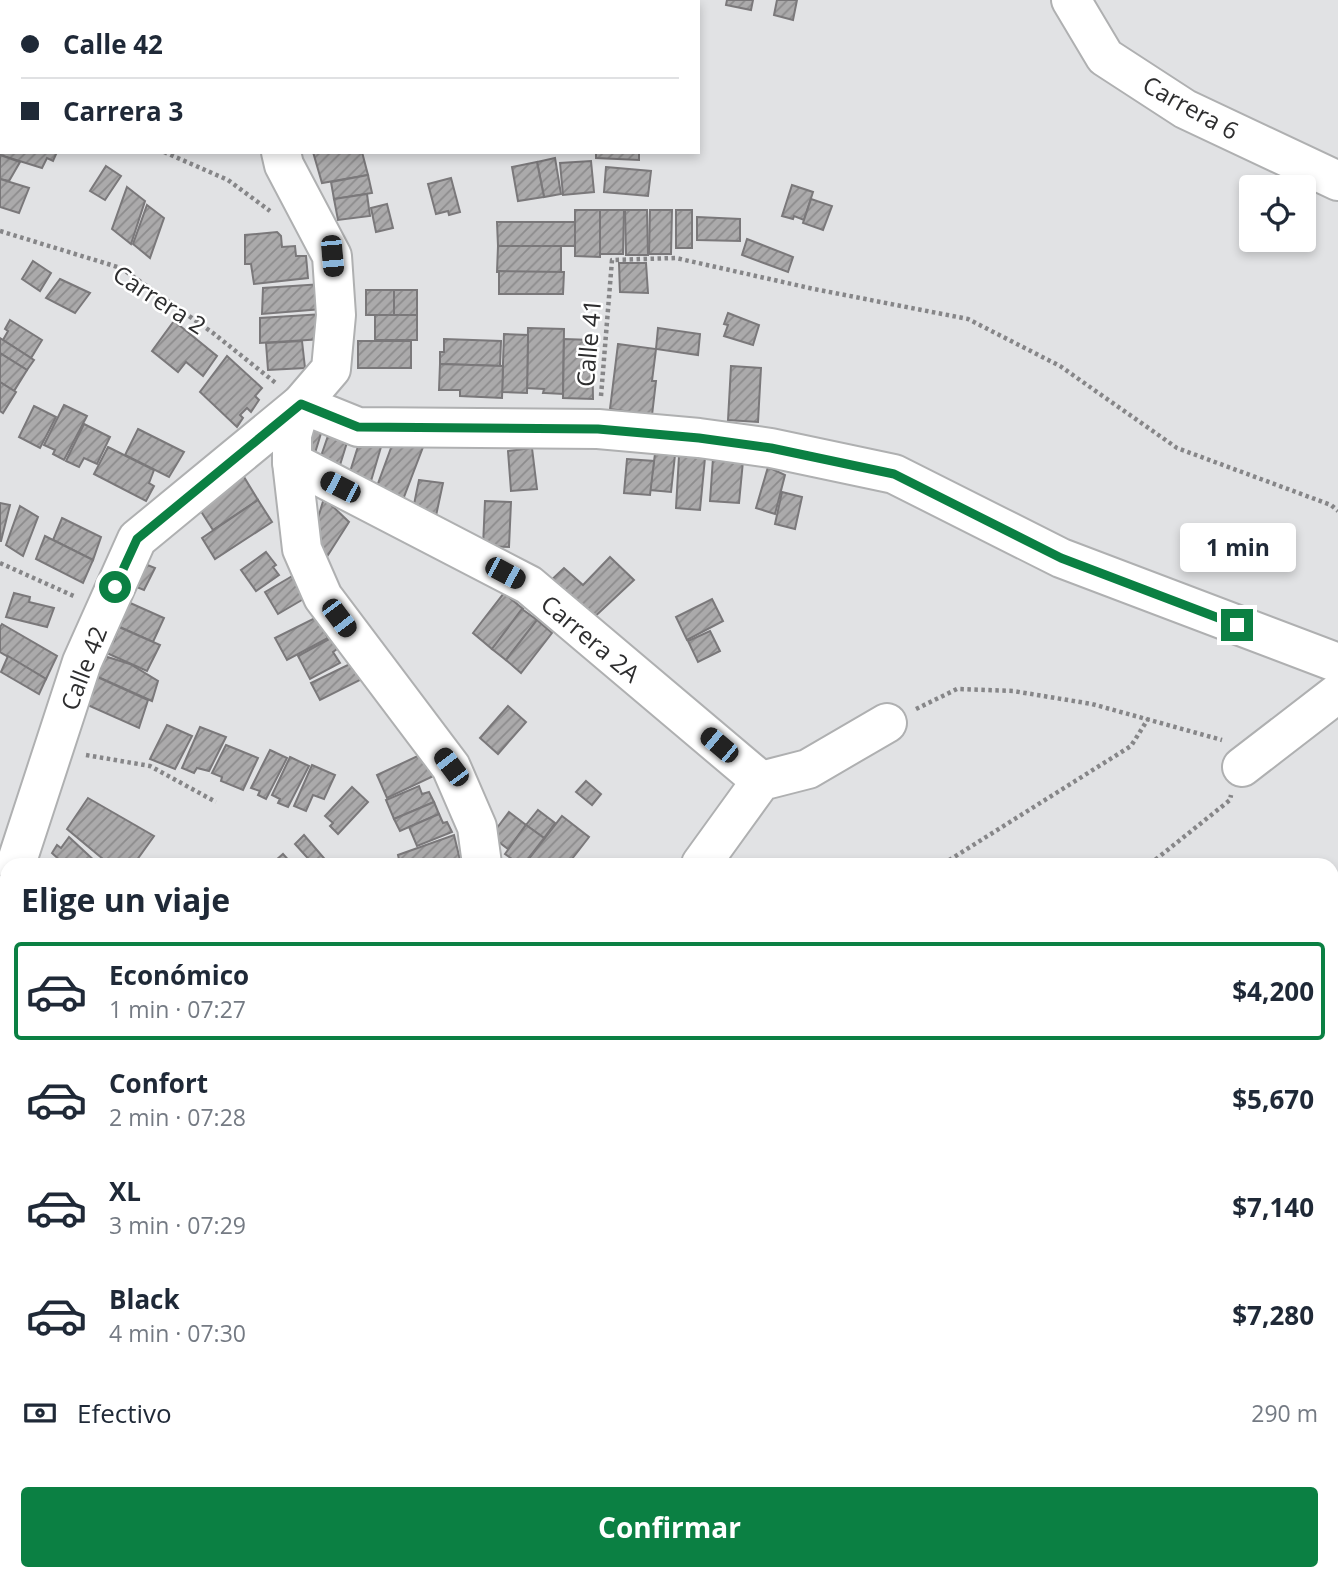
<!DOCTYPE html>
<html lang="es">
<head>
<meta charset="utf-8">
<style>
  body { margin:0; font-family:"Open Sans",sans-serif; background:#f2f2f3; color:#1f2937; height:100vh; display:flex; flex-direction:column; font-size:26px; white-space:nowrap }
  * { box-sizing:border-box; margin:0 }
  p { font-size:23px; color:#747a83 }
  .icon { flex:none; width:38px; height:38px; fill:none; stroke:currentColor; stroke-width:2; stroke-linecap:round; stroke-linejoin:round }
  .map { position:relative; flex:1; overflow:hidden }
  .panel { position:absolute; left:0px; top:858px; width:1339px; height:723px; display:flex; flex-direction:column; background:#fff; border-radius:21px 21px 0 0; box-shadow:0 4px 10px #0003 }
  .panel>* { flex:none }
  .top-card { position:absolute; left:0px; top:0px; width:700px; height:154px; box-shadow:0 4px 10px #0003; display:grid; align-content:center; height:154px; padding:0 21px; background:#fff }
  .fabs { position:absolute; left:1239px; top:175px; display:grid; gap:14px }
  .fabs a { display:grid; place-items:center; width:77px; height:77px; border-radius:7px; background:#fff; box-shadow:0 4px 10px #0003; font-size:35px }
  .end { position:absolute; width:32px; height:32px; margin:-16px; border:9px solid #0b8043; background:#fff; box-shadow:0 0 0 4px #fff }
  .from { border-radius:50% }
  .bubble { position:absolute; height:49px; border-radius:7px; background:#fff; box-shadow:0 4px 10px #0003; font-size:23px; font-weight:700; line-height:49px; text-align:center }
  .car { position:absolute; width:21px; height:42px; margin:-21px -10px; border-radius:9px; box-shadow:0 0 5px 2px #0007; background:linear-gradient(#222 24%,#8ab4d8 0 40%,#222 0 76%,#8ab4d8 0 86%,#222 0) }
  .top-card b { display:flex; align-items:center; gap:24px; height:66px; font-size:26px }
  .top-card b+b { border-top:2px solid #e0e1e3 }
  .top-card i { width:18px; height:18px; background:#1f2937 }
  ul { padding:0; list-style:none }
  li { display:flex; align-items:center; gap:21px; height:98px; margin:0 14px 10px; padding:0 7px; border:4px solid transparent; border-radius:7px }
  li div { flex:1 }
  li b { display:block; font-size:26px }
  li em { font-style:normal; font-weight:700 }
  li.selected { border-color:#0b8043 }
  li>.icon { width:63px; height:63px; stroke-width:1.5 }
  h2 { padding:0 21px; font-size:32px; line-height:84px }
  .pay { display:flex; align-items:center; gap:18px; height:77px; padding:0 21px; font-size:26px }
  .pay p { margin-inline-start:auto }
  .button { display:flex; gap:14px; margin-top:auto; padding:14px 21px }
  .button a { flex:1; height:80px; border-radius:7px; background:#0b8043; color:#fff; font-size:28px; font-weight:700; line-height:80px; text-align:center }
  .map>svg:first-child { display:block }
  .forest { fill:url(#forest-firs) }
  .building { fill:url(#building-hatch); stroke:#7a787a; stroke-width:2 }
  .lines { fill:none; stroke-linecap:round; stroke-linejoin:round }
  .minor-casing { stroke:#afb0b1; stroke-width:42 }
  .path { stroke:#868688; stroke-width:4.5; stroke-dasharray:3.5 3.5; stroke-linecap:butt }
  .minor { stroke:#fff; stroke-width:38 }
  .route { stroke:#0b8043; stroke-width:9 }
  .labels { text-anchor:middle; dominant-baseline:central; stroke-width:5; stroke-linejoin:round; paint-order:stroke }
  .street-label { font-size:24px; fill:#2d2d2e; stroke:#fff }
</style>
</head>
<body>
<div class="map">
<svg width="1338" height="1580" viewBox="0 0 1338 1580">
  <defs>
    <pattern id="forest-firs" width="22" height="20" patternUnits="userSpaceOnUse" patternTransform="scale(1.75)"><rect width="22" height="20" fill="#acbd75"/><path d="M5 1l3.5 6h-7zM16 11l3.5 6h-7z" fill="#8c9a60"/></pattern>
    <pattern id="building-hatch" width="6" height="6" patternUnits="userSpaceOnUse" patternTransform="scale(1.75)"><rect width="6" height="6" fill="#abaaab"/><path d="M-1 1l2-2M0 6l6-6M5 7l2-2" fill="none" stroke="#8c8b8c"/></pattern>
  </defs>
  <rect width="100%" height="100%" fill="#e1e2e4"/>
  <!-- forest -->
  <g class="forest">
    <path d="M0,1186H7V1350L0,1288Z"/>
    <path d="M7,1405V1573H212L210,1580H0V1407Z"/>
    <path d="M1332,1512L1338,1513V1580H1230L1235,1573H1332Z"/>
  </g>
  <!-- building -->
  <g class="building">
    <path d="M727,0H753L751,10L726,5Z"/>
    <path d="M777,0H797L793,20L774,15Z"/>
    <path d="M2,145V152H57L53,161L47,158L42,168L0,155V147Z"/>
    <path d="M313,152H362L368,175L322,183Z"/>
    <path d="M596,152H639V160L596,158Z"/>
    <path d="M0,155L20,162L9,181L0,179Z"/>
    <path d="M555,158L561,194L544,197L537,162Z"/>
    <path d="M591,161L594,192L563,195L560,163Z"/>
    <path d="M537,162L544,197L518,201L512,167Z"/>
    <path d="M106,166L121,176L105,200L90,191Z"/>
    <path d="M606,167L651,171L648,196L604,192Z"/>
    <path d="M368,175L372,193L334,199L331,182Z"/>
    <path d="M451,178L460,212L449,215L448,211L436,214L428,184Z"/>
    <path d="M0,179L29,188L19,213L0,207Z"/>
    <path d="M792,185L813,192L804,220L794,216L793,219L782,216Z"/>
    <path d="M127,187L145,201L131,244L112,229Z"/>
    <path d="M367,194L370,216L338,220L334,199Z"/>
    <path d="M811,199L832,206L823,230L803,223Z"/>
    <path d="M387,204L393,228L376,232L371,208Z"/>
    <path d="M147,205L164,218L150,258L133,244Z"/>
    <path d="M575,210H600V257L575,256Z"/>
    <path d="M600,210H624L623,254H600Z"/>
    <path d="M625,210H647L648,255H626Z"/>
    <path d="M650,210H672L671,254H649Z"/>
    <rect x="676" y="210" width="16" height="38"/>
    <path d="M697,217L740,219V241L697,240Z"/>
    <path d="M497,222H575V246H498Z"/>
    <path d="M277,232L281,236L282,247L295,246L296,256H306L308,278L254,284L251,264H245V235Z"/>
    <path d="M747,239L793,257L788,272L742,255Z"/>
    <path d="M498,246H561V272H497Z"/>
    <path d="M33,261L51,273L40,291L22,279Z"/>
    <path d="M619,263H646L648,293L620,292Z"/>
    <path d="M499,271L564,272L563,294H499Z"/>
    <path d="M60,279L90,293L75,313L46,298Z"/>
    <path d="M322,284V309L262,314L263,288Z"/>
    <rect x="366" y="290" width="28" height="25"/>
    <rect x="394" y="290" width="23" height="25"/>
    <path d="M728,313L759,325L753,345L724,336L728,325L724,324Z"/>
    <path d="M323,314V339L260,343V318Z"/>
    <rect x="375" y="315" width="42" height="25"/>
    <path d="M10,320L42,340L31,358L3,340L8,331L5,329Z"/>
    <path d="M174,321L217,356L203,376L186,362L178,372L152,351Z"/>
    <path d="M528,328L564,329L563,394L545,393H543L544,389L527,388Z"/>
    <path d="M658,328L700,334L698,355L656,349Z"/>
    <path d="M504,334L528,335L527,393L502,392Z"/>
    <path d="M0,338L34,360L27,370L0,353Z"/>
    <path d="M444,339L501,341L500,366L440,364V352H444Z"/>
    <path d="M564,339L592,340L593,399L563,398Z"/>
    <path d="M302,341L305,368L268,370L266,343Z"/>
    <rect x="358" y="341" width="53" height="27"/>
    <path d="M618,344L656,349L652,381H656L652,415L610,409Z"/>
    <path d="M0,353L27,370L14,391L0,382Z"/>
    <path d="M227,356L262,388L255,396L259,400L251,412L247,408L240,415L243,418L237,427L200,392Z"/>
    <path d="M440,364L503,366L502,398L460,396V390H439Z"/>
    <path d="M731,366L761,368L758,422L728,420Z"/>
    <path d="M0,382L16,392L3,413L0,411Z"/>
    <path d="M64,405L87,416L64,460L53,454L55,450L44,445Z"/>
    <path d="M34,406L56,417L40,448L19,437Z"/>
    <path d="M302,420L323,427L315,453L295,446Z"/>
    <path d="M84,424L110,437L97,464L84,458L79,467L66,461Z"/>
    <path d="M138,429L184,452L169,477L125,455Z"/>
    <path d="M330,430L349,436L340,465L320,459Z"/>
    <path d="M395,437L423,447L399,510L372,500Z"/>
    <path d="M360,440L381,447L371,481L349,475Z"/>
    <path d="M108,447L154,470L149,483L154,486L146,501L94,474Z"/>
    <path d="M532,448L537,489L511,491L508,451Z"/>
    <path d="M655,454L675,455L671,492L650,490Z"/>
    <path d="M679,456L705,458L700,510L676,508Z"/>
    <path d="M713,458L743,461L739,503L710,501Z"/>
    <path d="M627,459L654,461L650,495L624,493Z"/>
    <path d="M768,467L785,475L775,514L756,508Z"/>
    <path d="M241,472L258,500L213,530L195,502Z"/>
    <path d="M419,480L443,483L434,525L411,519Z"/>
    <path d="M782,492L802,497L795,529L775,524Z"/>
    <path d="M324,498L349,522L321,566L310,545Z"/>
    <path d="M258,500L272,522L215,559L202,538Z"/>
    <path d="M485,501L511,502L509,547L483,546Z"/>
    <path d="M0,503L10,505L1,541H0Z"/>
    <path d="M20,506L38,517L23,556L6,545Z"/>
    <path d="M62,518L101,537L93,560L53,540Z"/>
    <path d="M45,536L93,560L83,583L36,559Z"/>
    <path d="M266,552L276,565L273,567L279,575L256,591L241,570Z"/>
    <path d="M610,557L634,580L587,624L546,585L564,568L583,585Z"/>
    <path d="M130,558L155,568L144,590L119,580Z"/>
    <path d="M294,575L307,597L278,614L265,592Z"/>
    <path d="M14,593L30,597L29,602L54,608L47,627L6,617Z"/>
    <path d="M504,593L523,609L492,649L473,633Z"/>
    <path d="M712,599L723,621L687,640L676,617Z"/>
    <path d="M128,602L164,618L153,642L113,624Z"/>
    <path d="M522,609L537,620L506,660L492,649Z"/>
    <path d="M317,617L328,638L287,660L275,638Z"/>
    <path d="M537,620L552,633L521,673L506,660Z"/>
    <path d="M2,624L57,656L46,679L0,652V627Z"/>
    <path d="M119,627L160,645L147,671L102,651L107,638L114,641Z"/>
    <path d="M710,631L720,651L698,662L688,641Z"/>
    <path d="M331,638L337,649L333,652L340,663L310,679L298,656Z"/>
    <path d="M101,655L130,664L158,681L152,701L89,673Z"/>
    <path d="M8,656L46,679L39,694L1,672Z"/>
    <path d="M356,661L368,676L320,700L311,683Z"/>
    <path d="M93,675L148,700L139,728L83,703Z"/>
    <path d="M508,706L526,722L498,754L480,738Z"/>
    <path d="M167,725L192,736L175,769L150,759Z"/>
    <path d="M200,727L226,737L209,771L197,768L194,773L182,768Z"/>
    <path d="M226,745L258,758L243,790L221,781L222,777L212,773Z"/>
    <path d="M435,748L440,773L387,798L377,775Z"/>
    <path d="M270,750L287,758L266,799L258,795L260,791L251,788Z"/>
    <path d="M290,757L309,766L288,807L278,803L280,799L272,795Z"/>
    <path d="M312,765L335,775L324,799L313,795L306,811L294,806Z"/>
    <path d="M586,781L601,794L592,805L576,792Z"/>
    <path d="M419,786L422,794L429,792L434,802L394,819L386,800Z"/>
    <path d="M352,787L368,802L338,834L330,826L333,823L325,816Z"/>
    <path d="M88,798L154,836L134,864H109L67,829Z"/>
    <path d="M434,802L439,814L400,831L394,819Z"/>
    <path d="M538,810L555,823L544,838L526,825Z"/>
    <path d="M509,812L526,825L508,849L491,836Z"/>
    <path d="M439,814L443,823L447,822L452,832L417,846L409,827Z"/>
    <path d="M562,816L589,837L568,864H525Z"/>
    <path d="M526,825L544,838L524,864H519L505,854Z"/>
    <path d="M304,835L329,864H313L295,844Z"/>
    <path d="M454,835L461,864H400L398,855Z"/>
    <path d="M69,837L98,864H64L52,853L57,845L61,848Z"/>
    <path d="M283,854L292,864H277L275,861Z"/>
    <path d="M3,940L7,945V977L0,969V943Z"/>
    <path d="M7,1035V1067L0,1057V1041Z"/>
    <path d="M7,1094V1137H0V1095Z"/>
  </g>
  <g class="lines">
    <!-- minor casing -->
    <g class="minor-casing">
      <g id="minor">
        <path d="M265,0V2"/>
        <path d="M1071,0L1105,57L1185,109L1338,181"/>
        <path d="M292,462L529,585L761,781"/>
        <path d="M1242,767L1338,693"/>
        <path d="M16,864L82,662L137,539L301,404L331,369L336,315L332,256L284,165L281,152"/>
        <path d="M482,864L477,827L451,767L323,597L302,549L292,462V435L301,404L358,427L598,429L699,438L771,448L894,474L1061,558L1338,663"/>
        <path d="M701,864L761,781L808,769L887,723"/>
        <path d="M0,905L5,899L7,894"/>
        <path d="M1332,1397L1338,1395"/>
        <path d="M1100,1573V1580"/>
      </g>
    </g>
    <!-- path -->
    <g class="path">
      <path d="M164,152L228,180L270,211"/>
      <path d="M0,231L121,268L213,333L277,384"/>
      <path d="M601,396L612,260L676,258L814,289L968,319L1060,366L1177,448L1331,505L1338,511"/>
      <path d="M0,563L76,597"/>
      <path d="M916,709L957,689L1013,691L1092,704L1222,740"/>
      <path d="M86,755L150,766L216,802"/>
      <path d="M943,864L1131,746L1148,719"/>
      <path d="M1150,864L1230,800L1231,795"/>
      <path d="M298,1580L301,1573"/>
      <path d="M446,1580L448,1573"/>
    </g>
    <!-- minor -->
    <use href="#minor" class="minor"/>
  </g>
  <g class="lines">
    <!-- route -->
    <path class="route" d="M115,587L137,539L301,404L358,427L598,429L699,438L771,448L894,474L1061,558L1237,625"/>
  </g>
  <g class="labels">
    <!-- street labels -->
    <g class="street-label">
      <text transform="translate(1191 107) rotate(29)">Carrera 6</text>
      <text transform="translate(160 299) rotate(33)">Carrera 2</text>
      <text transform="translate(588 343) rotate(-85)">Calle 41</text>
      <text transform="translate(591 638) rotate(40)">Carrera 2A</text>
      <text transform="translate(83 668) rotate(-69)">Calle 42</text>
    </g>
  </g>
</svg>
<div class="fabs">
<a><svg class="icon" aria-label="locate" viewBox="0 0 24 24"><circle cx="12" cy="12" r="6"/><path d="M12 2v4M12 18v4M2 12h4M18 12h4"/></svg></a>
</div>
<i class="end from" style="left:115px;top:587px"></i>
<i class="end" style="left:1237px;top:625px"></i>
<div class="bubble" style="left:1180px;top:523px;width:116px">1 min</div>
<i class="car" style="left:332px;top:256px;rotate:175deg"></i>
<i class="car" style="left:340px;top:487px;rotate:297deg"></i>
<i class="car" style="left:505px;top:573px;rotate:118deg"></i>
<i class="car" style="left:339px;top:618px;rotate:143deg"></i>
<i class="car" style="left:719px;top:745px;rotate:310deg"></i>
<i class="car" style="left:451px;top:767px;rotate:323deg"></i>
<div class="top-card">
<b><i class="from"></i>Calle 42</b>
<b><i></i>Carrera 3</b>
</div>
<section class="panel">
<h2>Elige un viaje</h2>
<ul>
<li class="selected"><svg class="icon" aria-label="car" viewBox="0 0 24 24"><path d="M5 17H2v-5l4-1 3-4h7l3 4 3 1v5h-3M9 17h6M6 11h13"/><circle cx="7" cy="17" r="2"/><circle cx="17" cy="17" r="2"/></svg><div><b>Económico</b><p>1 min · 07:27</p></div><em>$4,200</em></li>
<li><svg class="icon" aria-label="car" viewBox="0 0 24 24"><path d="M5 17H2v-5l4-1 3-4h7l3 4 3 1v5h-3M9 17h6M6 11h13"/><circle cx="7" cy="17" r="2"/><circle cx="17" cy="17" r="2"/></svg><div><b>Confort</b><p>2 min · 07:28</p></div><em>$5,670</em></li>
<li><svg class="icon" aria-label="car" viewBox="0 0 24 24"><path d="M5 17H2v-5l4-1 3-4h7l3 4 3 1v5h-3M9 17h6M6 11h13"/><circle cx="7" cy="17" r="2"/><circle cx="17" cy="17" r="2"/></svg><div><b>XL</b><p>3 min · 07:29</p></div><em>$7,140</em></li>
<li><svg class="icon" aria-label="car" viewBox="0 0 24 24"><path d="M5 17H2v-5l4-1 3-4h7l3 4 3 1v5h-3M9 17h6M6 11h13"/><circle cx="7" cy="17" r="2"/><circle cx="17" cy="17" r="2"/></svg><div><b>Black</b><p>4 min · 07:30</p></div><em>$7,280</em></li>
</ul>
<div class="pay"><svg class="icon" aria-label="cash" viewBox="0 0 24 24"><path d="M3 7h18v10H3z"/><circle cx="12" cy="12" r="2"/></svg>Efectivo<p>290 m</p></div>
<div class="button"><a>Confirmar</a></div>
</section>
</div>
</body>
</html>
